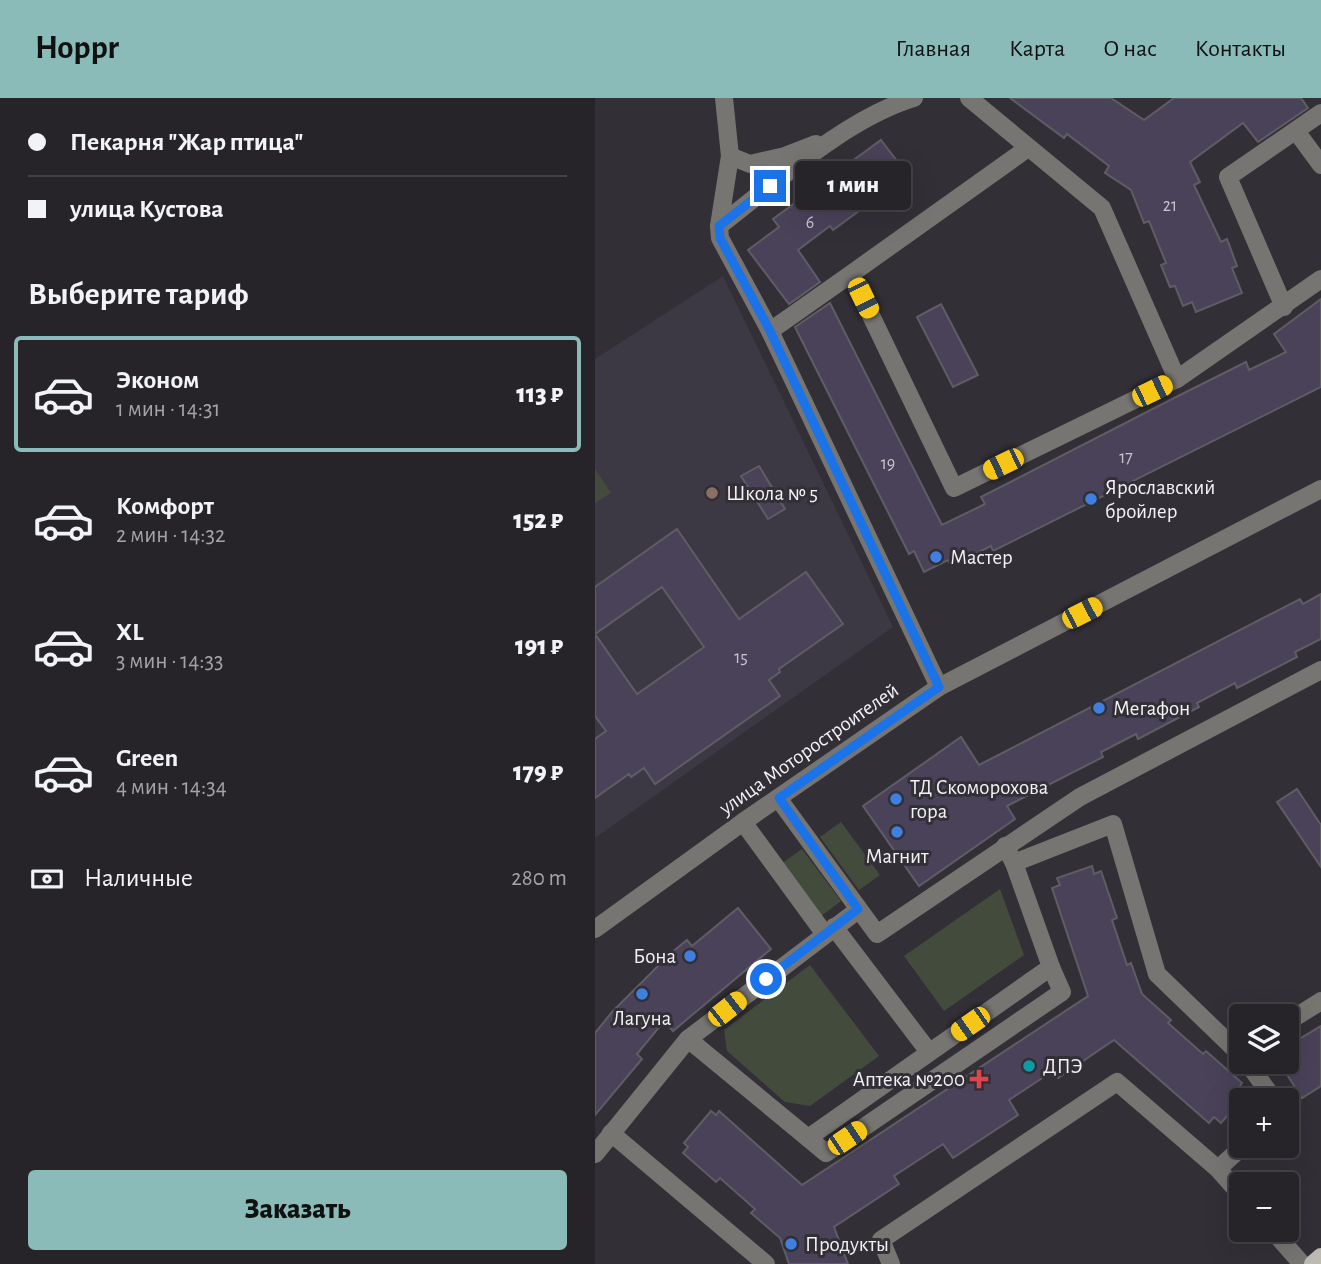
<!DOCTYPE html>
<html lang="ru">
<head>
<meta charset="utf-8">
<style>
  body { margin:0; font-family:"Alegreya Sans",sans-serif; background:#2e2c30; color:#f1f3f6; height:100vh; display:flex; flex-direction:column; font-size:26px; white-space:nowrap }
  * { box-sizing:border-box; margin:0 }
  p { font-size:23px; color:#a4a4a8 }
  .icon { flex:none; width:38px; height:38px; fill:none; stroke:currentColor; stroke-width:2; stroke-linecap:round; stroke-linejoin:round }
  .map { position:relative; flex:1; overflow:hidden }
  .drawer { display:flex; flex-direction:column; background:#262428; width:595px }
  .drawer>* { flex:none }
  .hud { display:grid; align-content:center; height:154px; padding:0 28px; background:#262428 }
  .buttons { position:absolute; left:634px; top:906px; display:grid; gap:14px }
  .buttons a { display:grid; place-items:center; width:70px; height:70px; border-radius:7px; background:#262428; box-shadow:0 7px 28px #0002,0 0 0 2px #424145; font-size:35px }
  .end { position:absolute; width:32px; height:32px; margin:-16px; border:9px solid #1a73e8; background:#fff; box-shadow:0 0 0 4px #fff }
  .from { border-radius:50% }
  .bubble { position:absolute; height:49px; border-radius:7px; background:#262428; box-shadow:0 7px 28px #0002,0 0 0 2px #424145; font-size:23px; font-weight:800; line-height:49px; text-align:center }
  .car { position:absolute; width:21px; height:42px; margin:-21px -10px; border-radius:9px; box-shadow:0 0 5px 2px #0007; background:linear-gradient(#f5c518 24%,#345 0 40%,#f5c518 0 76%,#345 0 86%,#f5c518 0) }
  .hud b { display:flex; align-items:center; gap:24px; height:66px; font-size:26px }
  .hud b+b { border-top:2px solid #424145 }
  .hud i { width:18px; height:18px; background:#f1f3f6 }
  ul { padding:0; list-style:none }
  li { display:flex; align-items:center; gap:21px; height:116px; margin:0 14px 10px; padding:0 14px; border:4px solid transparent; border-radius:7px }
  li div { flex:1 }
  li b { display:block; font-size:26px }
  li em { font-style:normal; font-weight:800 }
  li.current { border-color:#8bbbb9 }
  li>.icon { width:63px; height:63px; stroke-width:1.5 }
  h2 { padding:0 28px; font-size:32px; line-height:84px }
  .pay { display:flex; align-items:center; gap:18px; height:77px; padding:0 28px; font-size:26px }
  .pay p { margin-inline-start:auto }
  .button { display:flex; gap:14px; margin-top:auto; padding:14px 28px }
  .button a { flex:1; height:80px; border-radius:7px; background:#8bbbb9; color:#111; font-size:28px; font-weight:800; line-height:80px; text-align:center }
  header { display:flex; align-items:center; gap:42px; box-sizing:border-box; height:98px; padding:0 35px; background:#8bbbb9; color:#111 }
  header strong { font-size:33px }
  nav { display:flex; gap:38px; margin-inline-start:auto; font-size:24px }
  main { display:flex; flex:1; min-height:0 }
  .map>svg:first-child { display:block }
  .built { fill:#3c3844 }
  .green { fill:#424b3c }
  .building { fill:#4a4259; stroke:#5f5d64; stroke-width:2 }
  .lines { fill:none; stroke-linecap:round; stroke-linejoin:round }
  .minor { stroke:#777572; stroke-width:18 }
  .major { stroke:#bdb9b3; stroke-width:18 }
  .route { stroke:#1a73e8; stroke-width:9 }
  .education-dot { fill:#8d6e63; stroke:#323036; stroke-width:2.5 }
  .shop-dot { fill:#3f7fe0; stroke:#323036; stroke-width:2.5 }
  .culture-dot { fill:#0f9aa8; stroke:#323036; stroke-width:2.5 }
  .health-dot { fill:#e0444e; stroke:#323036; stroke-width:2.5 }
  .labels { text-anchor:middle; dominant-baseline:central; stroke-width:6; stroke-linejoin:round; paint-order:stroke }
  .number-label { font-size:18px; fill:#c8c5ce }
  .poi-label { font-size:21px; fill:#f2f1f5; stroke:#323036; text-anchor:start }
  .street-label { font-size:21px; fill:#f2f1f5; stroke:#323036 }
</style>
</head>
<body>
<header>
<strong>Hoppr</strong>
<nav><a>Главная</a><a>Карта</a><a>О нас</a><a>Контакты</a></nav>
</header>
<main>
<section class="drawer">
<div class="hud">
<b><i class="from"></i>Пекарня &quot;Жар птица&quot;</b>
<b><i></i>улица Кустова</b>
</div>
<h2>Выберите тариф</h2>
<ul>
<li class="current"><svg class="icon" aria-label="car" viewBox="0 0 24 24"><path d="M5 17H2v-5l4-1 3-4h7l3 4 3 1v5h-3M9 17h6M6 11h13"/><circle cx="7" cy="17" r="2"/><circle cx="17" cy="17" r="2"/></svg><div><b>Эконом</b><p>1 мин · 14:31</p></div><em>113 ₽</em></li>
<li><svg class="icon" aria-label="car" viewBox="0 0 24 24"><path d="M5 17H2v-5l4-1 3-4h7l3 4 3 1v5h-3M9 17h6M6 11h13"/><circle cx="7" cy="17" r="2"/><circle cx="17" cy="17" r="2"/></svg><div><b>Комфорт</b><p>2 мин · 14:32</p></div><em>152 ₽</em></li>
<li><svg class="icon" aria-label="car" viewBox="0 0 24 24"><path d="M5 17H2v-5l4-1 3-4h7l3 4 3 1v5h-3M9 17h6M6 11h13"/><circle cx="7" cy="17" r="2"/><circle cx="17" cy="17" r="2"/></svg><div><b>XL</b><p>3 мин · 14:33</p></div><em>191 ₽</em></li>
<li><svg class="icon" aria-label="car" viewBox="0 0 24 24"><path d="M5 17H2v-5l4-1 3-4h7l3 4 3 1v5h-3M9 17h6M6 11h13"/><circle cx="7" cy="17" r="2"/><circle cx="17" cy="17" r="2"/></svg><div><b>Green</b><p>4 мин · 14:34</p></div><em>179 ₽</em></li>
</ul>
<div class="pay"><svg class="icon" aria-label="cash" viewBox="0 0 24 24"><path d="M3 7h18v10H3z"/><circle cx="12" cy="12" r="2"/></svg>Наличные<p>280 m</p></div>
<div class="button"><a>Заказать</a></div>
</section>
<div class="map">
<svg width="726" height="1166" viewBox="0 0 726 1166">
  <rect width="100%" height="100%" fill="#323036"/>
  <!-- built -->
  <path class="built" d="M128,178L298,529L0,740V261Z"/>
  <!-- green -->
  <g class="green">
    <path d="M0,371L16,395L0,405Z"/>
    <path d="M246,724L285,777L264,792L225,739Z"/>
    <path d="M207,751L246,803L225,819L186,766Z"/>
    <path d="M405,791L429,857L349,913L309,858Z"/>
    <path d="M215,867L284,958L215,1008L190,1004L132,953L129,932Z"/>
  </g>
  <!-- building -->
  <g class="building">
    <path d="M415,0H516L549,22L579,0H706L713,10L663,44L648,25L595,64L605,84L599,87L626,144L632,141L642,168L637,170L647,195L601,214L597,204L588,208L580,188L575,189L566,167L571,165L554,123L549,125L536,92L510,75L514,68L472,36L469,40Z"/>
    <path d="M286,42L309,72L291,85L295,90L238,132L235,128L203,152L225,184L194,206L153,152L184,129L178,121Z"/>
    <path d="M726,201V289L398,453L396,448L356,468L353,462L329,474L319,453L314,456L200,229L235,205L347,427L390,406L386,399L585,297L651,264L654,272L691,254L679,236Z"/>
    <path d="M346,206L383,277L358,289L322,219Z"/>
    <path d="M164,368L190,411L173,421L146,378Z"/>
    <path d="M82,431L144,521L211,474L248,526L184,571L185,574L174,582L185,598L60,686L49,670L36,679L34,676L0,700V641L11,633L0,618V536L42,596L109,549L67,489L0,536V489Z"/>
    <path d="M726,496V541L700,554L702,559L642,590L640,585L602,605L604,609L543,641L541,636L506,654L508,659L412,708L420,721L324,788L268,708L366,639L384,667L705,501L708,506Z"/>
    <path d="M702,691L726,727V769L682,704Z"/>
    <path d="M497,768L499,776L506,773L522,820L517,822L532,867L536,865L547,896L576,922L573,925L608,956L611,953L647,985L643,991L650,997L626,1025L619,1019L614,1025L519,942L463,980L458,973L414,1002L423,1017L358,1060L348,1046L299,1078L304,1086L239,1129L253,1166H194L185,1140L156,1115L160,1111L125,1080L121,1084L88,1055L93,1049L89,1045L116,1013L121,1017L124,1013L207,1087L493,898L457,790L465,787L462,780Z"/>
    <path d="M143,810L176,851L78,933L69,923L42,956L47,961L0,1017V935L17,914L75,856L92,842L97,848Z"/>
    <path d="M726,928V988L707,1000L684,964H691V957L704,949L701,943Z"/>
  </g>
  <g class="lines">
    <!-- minor -->
    <g class="minor">
      <path d="M129,0L135,58L124,128L125,140L175,233L344,589"/>
      <path d="M374,0L507,110L582,281"/>
      <path d="M701,33L726,67"/>
      <path d="M433,50L256,176L359,390L582,281L726,181"/>
      <path d="M135,58L155,66L190,58L221,46"/>
      <path d="M124,128C180,85 252,20 319,0"/>
      <path d="M689,209L633,79L726,15"/>
      <path d="M175,233L256,176"/>
      <path d="M183,700L282,836L485,699L726,572"/>
      <path d="M148,724L229,835"/>
      <path d="M419,765L518,726L562,876L646,957"/>
      <path d="M239,829L334,954"/>
      <path d="M0,831L148,724L344,589L726,391"/>
      <path d="M691,925L726,903"/>
      <path d="M93,941L213,1040L456,869L419,765L410,748"/>
      <path d="M652,964L680,1003"/>
      <path d="M16,1035L171,1166"/>
      <path d="M213,1040L231,1055L467,894L456,869"/>
      <path d="M0,1056L93,941L263,812"/>
      <path d="M623,1071L648,1048"/>
      <path d="M677,1132L707,1166"/>
      <path d="M296,1166L286,1142L522,984L623,1071L646,1097"/>
    </g>
    <!-- major -->
    <path class="major" d="M718,1166L726,1159"/>
  </g>
  <g class="lines">
    <!-- route -->
    <path class="route" d="M171,881L263,811L184,700L344,589L175,233L125,140L124,128L175,88"/>
  </g>
  <!-- markers -->
  <circle class="education-dot" cx="117" cy="395" r="7"/>
  <g class="shop-dot">
    <circle cx="496" cy="401" r="7"/>
    <circle cx="341" cy="459" r="7"/>
    <circle cx="504" cy="610" r="7"/>
    <circle cx="301" cy="701" r="7"/>
    <circle cx="302" cy="734" r="7"/>
    <circle cx="95" cy="858" r="7"/>
    <circle cx="47" cy="896" r="7"/>
    <circle cx="196" cy="1146" r="7"/>
  </g>
  <circle class="culture-dot" cx="434" cy="968" r="7"/>
  <path class="health-dot" d="M380.5 970.5h7v7h7v7h-7v7h-7v-7h-7v-7h7z"/>
  <g class="labels">
    <!-- number labels -->
    <g class="number-label">
      <text x="575" y="108">21</text>
      <text x="215" y="125">6</text>
      <text x="531" y="360">17</text>
      <text x="293" y="366">19</text>
      <text x="146" y="560">15</text>
    </g>
    <!-- poi labels -->
    <g class="poi-label">
      <text x="510" y="389">Ярославский<tspan x="510" dy="24">бройлер</tspan></text>
      <text x="131" y="395">Школа № 5</text>
      <text x="355" y="459">Мастер</text>
      <text x="518" y="610">Мегафон</text>
      <text x="315" y="689">ТД Скоморохова<tspan x="315" dy="24">гора</tspan></text>
      <text x="302" y="758" text-anchor="middle">Магнит</text>
      <text x="81" y="858" text-anchor="end">Бона</text>
      <text x="47" y="920" text-anchor="middle">Лагуна</text>
      <text x="448" y="968">ДПЭ</text>
      <text x="370" y="981" text-anchor="end">Аптека №200</text>
      <text x="210" y="1146">Продукты</text>
    </g>
    <!-- street labels -->
    <g class="street-label">
      <text transform="translate(214 651) rotate(-35)">улица Моторостроителей</text>
    </g>
  </g>
</svg>
<div class="buttons">
<a><svg class="icon" aria-label="layers" viewBox="0 0 24 24"><path d="M12 4l9 5-9 5-9-5zM3 14l9 5 9-5"/></svg></a>
<a>+</a>
<a>−</a>
</div>
<i class="end from" style="left:171px;top:881px"></i>
<i class="end" style="left:175px;top:88px"></i>
<div class="bubble" style="left:200px;top:63px;width:116px">1 мин</div>
<i class="car" style="left:268px;top:200px;rotate:154deg"></i>
<i class="car" style="left:557px;top:293px;rotate:64deg"></i>
<i class="car" style="left:408px;top:366px;rotate:244deg"></i>
<i class="car" style="left:487px;top:515px;rotate:63deg"></i>
<i class="car" style="left:132px;top:911px;rotate:52deg"></i>
<i class="car" style="left:375px;top:926px;rotate:235deg"></i>
<i class="car" style="left:252px;top:1040px;rotate:56deg"></i>
</div>
</main>
</body>
</html>
